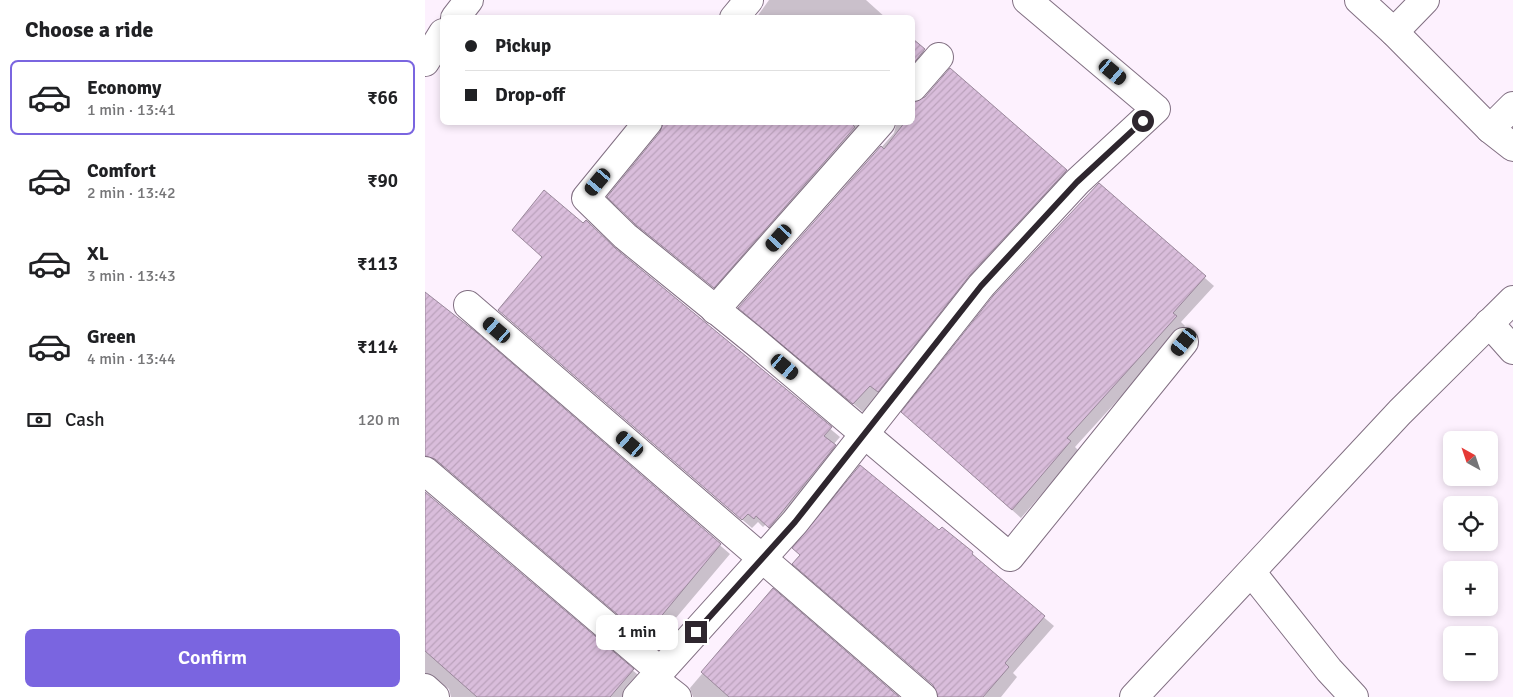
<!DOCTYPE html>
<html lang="en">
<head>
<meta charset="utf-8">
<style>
  body { margin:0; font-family:Signika,sans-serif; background:#f2f2f2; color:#202124; height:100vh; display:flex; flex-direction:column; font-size:19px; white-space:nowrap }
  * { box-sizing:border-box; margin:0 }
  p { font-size:16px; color:#757577 }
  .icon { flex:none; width:28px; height:28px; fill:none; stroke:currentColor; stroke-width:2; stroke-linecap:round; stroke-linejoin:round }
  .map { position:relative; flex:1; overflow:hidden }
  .panel { display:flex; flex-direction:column; background:#fff; width:425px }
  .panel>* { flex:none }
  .hud { position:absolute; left:15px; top:15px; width:475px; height:110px; border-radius:8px; box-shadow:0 2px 8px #0003; display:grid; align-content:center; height:110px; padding:0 25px; background:#fff }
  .needle { width:32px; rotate:320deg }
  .fabs { position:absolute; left:1018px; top:431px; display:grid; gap:10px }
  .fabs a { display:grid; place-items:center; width:55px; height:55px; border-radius:8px; background:#fff; box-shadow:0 2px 8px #0003; font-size:25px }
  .end { position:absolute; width:22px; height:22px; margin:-11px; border:6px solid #2e262e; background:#fff; box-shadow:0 0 0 2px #fff }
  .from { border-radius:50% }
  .bubble { position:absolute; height:35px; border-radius:8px; background:#fff; box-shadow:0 2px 8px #0003; font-size:16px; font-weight:600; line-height:35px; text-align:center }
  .car { position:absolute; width:15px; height:30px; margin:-15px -8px; border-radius:6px; box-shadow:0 0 4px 1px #0007; background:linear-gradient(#222 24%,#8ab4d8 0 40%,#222 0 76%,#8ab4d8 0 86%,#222 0) }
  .hud b { display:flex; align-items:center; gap:18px; height:48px; font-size:19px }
  .hud b+b { border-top:1px solid #e0e0e0 }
  .hud i { width:12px; height:12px; background:#202124 }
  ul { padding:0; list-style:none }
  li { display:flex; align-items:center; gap:15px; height:75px; margin:0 10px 8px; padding:0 15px; border:2px solid transparent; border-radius:8px }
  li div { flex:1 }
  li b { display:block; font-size:19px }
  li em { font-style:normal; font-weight:600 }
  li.on { border-color:#7a65e0 }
  li>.icon { width:45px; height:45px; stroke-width:1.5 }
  h2 { padding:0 25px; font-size:22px; line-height:60px }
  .pay { display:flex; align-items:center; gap:12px; height:55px; padding:0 25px; font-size:19px }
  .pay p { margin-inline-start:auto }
  .action { display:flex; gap:10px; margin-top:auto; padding:10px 25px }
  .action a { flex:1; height:58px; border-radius:8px; background:#7a65e0; color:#fff; font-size:20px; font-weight:600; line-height:58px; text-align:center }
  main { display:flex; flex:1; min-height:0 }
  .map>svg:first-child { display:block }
  .shadow { fill:#0003 }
  .building { fill:url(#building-hatch); stroke:#9a889b }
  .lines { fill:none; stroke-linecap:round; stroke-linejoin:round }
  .minor-casing { stroke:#816f82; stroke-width:30 }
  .minor { stroke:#fff; stroke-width:28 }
  .route { stroke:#2e262e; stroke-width:6 }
</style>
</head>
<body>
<main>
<section class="panel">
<h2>Choose a ride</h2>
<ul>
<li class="on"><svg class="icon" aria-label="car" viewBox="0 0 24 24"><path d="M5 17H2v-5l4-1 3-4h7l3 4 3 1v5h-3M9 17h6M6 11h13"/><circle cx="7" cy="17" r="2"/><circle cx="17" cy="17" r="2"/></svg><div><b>Economy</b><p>1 min · 13:41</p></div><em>₹66</em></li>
<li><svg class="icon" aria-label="car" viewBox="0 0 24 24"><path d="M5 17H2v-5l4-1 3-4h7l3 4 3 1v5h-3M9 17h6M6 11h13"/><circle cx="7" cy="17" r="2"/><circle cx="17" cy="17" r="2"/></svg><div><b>Comfort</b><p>2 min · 13:42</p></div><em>₹90</em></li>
<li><svg class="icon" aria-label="car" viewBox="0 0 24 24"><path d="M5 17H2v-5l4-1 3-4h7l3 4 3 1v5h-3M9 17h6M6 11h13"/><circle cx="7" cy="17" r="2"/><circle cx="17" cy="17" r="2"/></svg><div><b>XL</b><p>3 min · 13:43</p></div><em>₹113</em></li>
<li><svg class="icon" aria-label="car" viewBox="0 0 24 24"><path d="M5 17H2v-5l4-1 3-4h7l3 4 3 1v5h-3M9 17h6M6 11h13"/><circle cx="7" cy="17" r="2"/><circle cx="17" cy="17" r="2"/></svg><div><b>Green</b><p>4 min · 13:44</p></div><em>₹114</em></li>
</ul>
<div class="pay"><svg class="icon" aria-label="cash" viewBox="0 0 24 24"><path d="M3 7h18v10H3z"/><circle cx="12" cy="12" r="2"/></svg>Cash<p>120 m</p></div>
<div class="action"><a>Confirm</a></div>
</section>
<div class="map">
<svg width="1088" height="697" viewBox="0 0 1088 697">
  <defs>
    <pattern id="building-hatch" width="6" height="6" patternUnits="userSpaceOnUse" patternTransform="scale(1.25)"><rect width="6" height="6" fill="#d9bddb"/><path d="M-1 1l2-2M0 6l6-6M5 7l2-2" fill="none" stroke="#bba2bc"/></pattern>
  </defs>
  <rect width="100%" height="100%" fill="#fdf1fe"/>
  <!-- shadow -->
  <g class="shadow">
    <path d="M344,0H441L461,18H331Z"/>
    <path d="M488,40L508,59L488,85Z"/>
    <path d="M525,70L650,180L438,412L315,308L469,133L472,122H488V103H494Z"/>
    <path d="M240,122H452L298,296L221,233L184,197L236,132Z"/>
    <path d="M674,185L789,286L756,322L760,326L650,447L654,451L596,518L487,421Z"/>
    <path d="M189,249L415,437L408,445L419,455L354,536L341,524L338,527L333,522L327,528L84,319Z"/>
    <path d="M0,318L50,333L305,554L228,645L21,468L13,464L0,468Z"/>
    <path d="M0,493L212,674L221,683L210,697H26L24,689L14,681L5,682L0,685Z"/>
    <path d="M514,532L547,553L555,563L629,626L588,673L592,677L576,697H514Z"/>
    <path d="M348,590L472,697H268L265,688Z"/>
  </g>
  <!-- building -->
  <g class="building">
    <path d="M488,39L500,49L488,64Z"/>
    <path d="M525,68L642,170L545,275L453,392L445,386L428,404L313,308L456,146L459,149L480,122H488V102L500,97Z"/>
    <path d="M238,122H425L430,127L289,288L210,224L182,197L235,132Z"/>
    <path d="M674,183L781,276L748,313L752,316L642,438L646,441L587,510L476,412L568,296Z"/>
    <path d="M119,190L158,223L161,220L190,248L407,427L399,436L411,445L344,528L331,516L329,519L323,514L317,520L73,310L117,257L87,230Z"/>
    <path d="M0,292L51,332L296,544L219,637L10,459L0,456Z"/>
    <path d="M435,465L514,530L517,527L548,552L547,554L620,616L580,663L584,667L558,697H513L508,685L367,564L375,555L367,548Z"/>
    <path d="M0,492L209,669L185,697H52L0,651Z"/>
    <path d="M348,588L474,697H304L276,672Z"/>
  </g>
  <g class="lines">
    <!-- minor casing -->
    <g class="minor-casing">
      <g id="minor">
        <path d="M934,0L969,32L1000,0"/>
        <path d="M30,18L44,0"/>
        <path d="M309,18L324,0"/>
        <path d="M969,32L1065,129L1088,106"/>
        <path d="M0,62L18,33"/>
        <path d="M488,87L514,57"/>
        <path d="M223,122L161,198L200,236L333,344L585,557L759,342"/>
        <path d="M1065,129L1088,147"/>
        <path d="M43,305L498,697"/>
        <path d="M290,310L456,122"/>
        <path d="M1064,323L1088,350"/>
        <path d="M0,471L235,671"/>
        <path d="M827,573L904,670L929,697"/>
        <path d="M229,679L252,697"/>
        <path d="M0,688L10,697"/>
        <path d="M212,697L370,522L556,286L652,182L731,109L602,0"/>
        <path d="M709,697L975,412L1088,300"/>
      </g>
    </g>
    <!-- minor -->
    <use href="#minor" class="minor"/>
  </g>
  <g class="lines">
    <!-- route -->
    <path class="route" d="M271,632L370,522L556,286L652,182L718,121"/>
  </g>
</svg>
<div class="fabs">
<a><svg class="needle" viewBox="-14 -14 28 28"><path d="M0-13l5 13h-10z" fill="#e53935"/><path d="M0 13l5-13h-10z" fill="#757577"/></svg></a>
<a><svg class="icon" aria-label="locate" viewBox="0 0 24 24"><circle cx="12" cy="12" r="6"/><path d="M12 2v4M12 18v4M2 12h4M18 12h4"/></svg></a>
<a>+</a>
<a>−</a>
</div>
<i class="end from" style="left:718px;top:121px"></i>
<i class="end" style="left:271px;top:632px"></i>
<div class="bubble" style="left:171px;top:615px;width:82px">1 min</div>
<i class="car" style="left:688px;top:72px;rotate:130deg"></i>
<i class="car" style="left:173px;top:182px;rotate:220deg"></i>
<i class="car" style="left:354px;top:238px;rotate:222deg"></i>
<i class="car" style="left:72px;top:330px;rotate:311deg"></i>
<i class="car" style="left:759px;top:342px;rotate:219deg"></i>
<i class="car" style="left:360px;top:367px;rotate:130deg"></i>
<i class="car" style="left:205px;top:444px;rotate:311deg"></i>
<div class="hud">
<b><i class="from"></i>Pickup</b>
<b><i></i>Drop-off</b>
</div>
</div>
</main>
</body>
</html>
